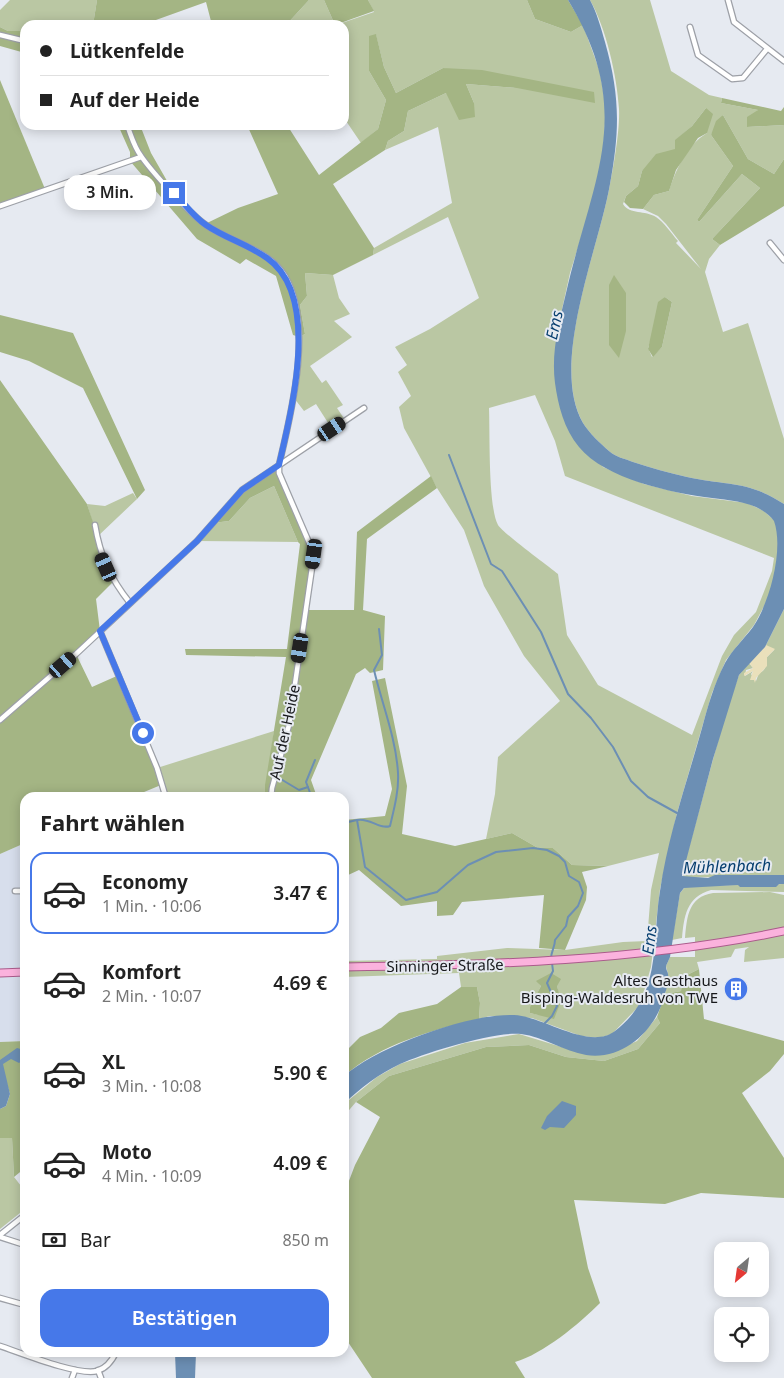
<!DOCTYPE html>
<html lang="de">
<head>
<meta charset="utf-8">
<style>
  body { margin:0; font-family:"Noto Sans",sans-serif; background:#f6f6f6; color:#222; height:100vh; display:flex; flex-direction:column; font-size:19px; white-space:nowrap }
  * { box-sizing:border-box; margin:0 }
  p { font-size:16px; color:#767676 }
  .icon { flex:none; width:28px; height:28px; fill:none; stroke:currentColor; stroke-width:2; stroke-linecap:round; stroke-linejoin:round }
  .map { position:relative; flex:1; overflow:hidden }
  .details { position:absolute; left:20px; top:792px; width:329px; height:565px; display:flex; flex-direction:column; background:#fff; border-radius:15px; box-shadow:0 2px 12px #0003 }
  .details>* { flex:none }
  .banner { position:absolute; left:20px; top:20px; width:329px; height:110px; border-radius:15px; box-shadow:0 2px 12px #0003; display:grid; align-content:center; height:110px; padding:0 20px; background:#fff }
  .needle { width:32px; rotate:209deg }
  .tools { position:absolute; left:714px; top:1242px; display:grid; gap:10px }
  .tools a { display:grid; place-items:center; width:55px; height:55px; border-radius:10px; background:#fff; box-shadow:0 2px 12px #0003; font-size:25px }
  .end { position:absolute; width:22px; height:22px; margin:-11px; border:6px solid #4678e9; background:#fff; box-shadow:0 0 0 2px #fff }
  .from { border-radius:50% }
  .bubble { position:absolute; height:35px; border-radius:15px; background:#fff; box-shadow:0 2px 12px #0003; font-size:16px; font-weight:600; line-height:35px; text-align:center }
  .car { position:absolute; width:15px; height:30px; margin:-15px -8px; border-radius:6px; box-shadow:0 0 4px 1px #0007; background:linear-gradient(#222 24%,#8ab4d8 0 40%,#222 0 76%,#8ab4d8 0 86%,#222 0) }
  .banner b { display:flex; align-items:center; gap:18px; height:48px; font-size:19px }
  .banner b+b { border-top:1px solid #e0e0e0 }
  .banner i { width:12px; height:12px; background:#222 }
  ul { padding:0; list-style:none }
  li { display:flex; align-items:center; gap:15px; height:82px; margin:0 10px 8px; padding:0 10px; border:2px solid transparent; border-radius:15px }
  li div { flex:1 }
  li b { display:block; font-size:19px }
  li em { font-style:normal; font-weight:600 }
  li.selected { border-color:#4678e9 }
  li>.icon { width:45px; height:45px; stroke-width:1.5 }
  h2 { padding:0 20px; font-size:22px; line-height:60px }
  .pay { display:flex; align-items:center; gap:12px; height:55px; padding:0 20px; font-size:19px }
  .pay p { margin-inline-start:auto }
  .cta { display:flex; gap:10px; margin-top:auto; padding:10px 20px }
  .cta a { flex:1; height:58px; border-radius:15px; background:#4678e9; color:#fff; font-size:20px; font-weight:600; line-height:58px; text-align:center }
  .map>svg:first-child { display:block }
  .built { fill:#d7deec }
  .green { fill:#bac7a3; fill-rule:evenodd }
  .forest { fill:#a4b584 }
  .sand { fill:#eae0bb }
  .water { fill:#6c8fb4 }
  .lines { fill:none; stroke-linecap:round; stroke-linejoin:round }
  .stream { stroke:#6c8fb4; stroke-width:2 }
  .minor-casing { stroke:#9da0a7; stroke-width:7 }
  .primary-casing { stroke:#aa5b8b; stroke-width:9 }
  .minor { stroke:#fff; stroke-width:4.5 }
  .primary { stroke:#fbb2dd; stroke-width:7 }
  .route { stroke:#4678e9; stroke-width:6 }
  .labels { text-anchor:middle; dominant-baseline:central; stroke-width:4; stroke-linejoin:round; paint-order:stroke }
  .street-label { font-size:15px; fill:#18191c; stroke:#e6eaf1 }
  .poi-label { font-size:15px; fill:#18191c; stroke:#e6eaf1; text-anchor:end }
  .water-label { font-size:16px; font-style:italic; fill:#063e6f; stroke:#e6eaf1 }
</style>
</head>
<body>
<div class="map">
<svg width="784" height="1378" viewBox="0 0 784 1378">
  <rect width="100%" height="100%" fill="#e6eaf1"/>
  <!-- built -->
  <path class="built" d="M25,843V1041L0,1042V854Z"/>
  <!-- green -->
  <g class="green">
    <path d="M10,0H97L93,25H25V31H8L0,27V10Z"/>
    <path d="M309,0H324L335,25H286Z"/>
    <path d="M368,0H527L535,19L571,32L583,25L600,72L606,109L603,152L594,196L570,273L557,332L555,380L603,467L644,484L692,496L747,503L764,511L776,522L781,537L782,560L779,578L754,625L726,660L712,693L677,813L660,889L651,967L640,1005L612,1034L599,1038L581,1036L532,1018L490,1016L479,1019L480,1003L477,987H461L459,973L344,977V961L437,959V956L507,948L565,950L623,942L647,941L651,890L659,853L608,866L572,865L553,848H538L512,833L486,839L495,794L498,757L560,701L524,656L484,586L464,530L437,488L404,428L399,407L411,396L398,372L407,365L395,347L430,329L479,298L448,217L373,255L374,248L452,203L438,127L385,150L388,141L404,131L408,111L446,93L474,103L466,84L517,88L443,68L396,93L384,67L376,35L369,71L386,100L378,129L361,143L344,118V25H336L374,12ZM535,395L555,441L565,476L774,558L772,571L756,612L734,635L722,656L692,735L598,685L567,635L558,574C548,566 503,533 498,525C488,507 490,432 489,408ZM537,981L557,986L560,1001L539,1015L530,1013V1008L541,986Z"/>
    <path d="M590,0H650L671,71L709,95L722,98L721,103L758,110L747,127L784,125V159L774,174L748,159L723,115L711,135L733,166L697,220L699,222L742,174L760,188L712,239L720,245L709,259L705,272L723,332L748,323L784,439V504C747,480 728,486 687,477C669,473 651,468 633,462C626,459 615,457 609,451C601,444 589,433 583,423C549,363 599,248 610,184C614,164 620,129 619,109C617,76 606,28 590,0ZM706,108L707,133C687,145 676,169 669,191L654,195L643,209L658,216L666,224L701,269L676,243L678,241C671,233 664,222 656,217C645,210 630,215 623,204L626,196L638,186L642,171L676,149V140L692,126ZM665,297L672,302L662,347L652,357L648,348Z"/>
    <path d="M305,273L333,275L339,298L350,314L334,321L352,337L310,366L322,383L326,380L343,405L337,408L345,420L332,429L316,404L304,411L294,398L299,337L305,334L300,305L307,296Z"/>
    <path d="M274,486L298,542L197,541L213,523L229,521L250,498Z"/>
    <path d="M133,493L137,499L97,537L87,504L105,506Z"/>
    <path d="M784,609V875L683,878L684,866L727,708L739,675L749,663L753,668L746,670L745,676L753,671L751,674L756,681L759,673C767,670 766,664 767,657L774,650L765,647Z"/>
    <path d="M274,731L265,797H166L157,768Z"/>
    <path d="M784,884V892L711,890C686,897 684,917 682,938L672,940L680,893L686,886Z"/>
    <path d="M770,892L784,895V958L744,962L745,950L749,947L735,949L731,957L697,962L699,969L683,977L681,991L665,994L668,974L666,966L670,957H695V937L685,938C687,917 688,897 713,893Z"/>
    <path d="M657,1017L660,1023L638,1049L604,1061L566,1057L529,1045L486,1047L389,1076L356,1102L344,1116V1104L377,1077L400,1064L465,1043L519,1034L588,1055L607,1054L637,1041Z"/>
    <path d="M0,1138H12L14,1177L25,1191V1209L0,1229Z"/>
  </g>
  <!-- forest -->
  <g class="forest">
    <path d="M97,0H309L286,25H212L206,2L142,25H93Z"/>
    <path d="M324,0H368L374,11L335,25Z"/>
    <path d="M527,0H568L583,25L571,32L535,19Z"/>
    <path d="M0,27L8,31H25V53L0,46Z"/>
    <path d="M376,34L384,67L396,93L443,68L482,70L594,92L595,103L517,88L466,84L474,103L475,117L459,120L446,93L408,111L404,131L388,141L385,150L333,184L374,248L373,255L333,275L305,273L307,296L300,305L305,334L299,337L293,335L276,276L246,259L240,264L197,239L130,161V152L118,125H140L151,153L174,193L205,224L238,208L278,194L247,125H287L319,175L378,129L386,100L369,71V36Z"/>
    <path d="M0,80L45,189L0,206Z"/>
    <path d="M722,98L781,111L784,107V125L747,127V117L758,110L721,103Z"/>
    <path d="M706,108L713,114L707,133L698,138L676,170L669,191L654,195L643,209L630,208L624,202L626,196L638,186L642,171L656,154L675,149V140L692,126Z"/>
    <path d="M723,115L748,159L774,174L784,159V206L720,245L712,239L760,188L742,174L699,222L697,220L733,166L711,135L716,121Z"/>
    <path d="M614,275L626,293V331L619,358L609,345V285Z"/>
    <path d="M665,297L672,302L662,347L653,357L648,349L658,302Z"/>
    <path d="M0,315L73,333L145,490L137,499L83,388L29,361L0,352Z"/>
    <path d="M0,380L87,504L113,582L96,599L100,631L76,654L92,687L119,675L161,785L132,797L25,798V843L0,854Z"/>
    <path d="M279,465V473L314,554L306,610H354L357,532L431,476L437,488L367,539L363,610L385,616L383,670L370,673L365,668L356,674L311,780L317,797H265V785L286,657L186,655L185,649H287L300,544L298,542L274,486L250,498L229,521L213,523L242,490Z"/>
    <path d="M385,678L407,786L402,834L455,846L512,833L538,848H553L572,865L608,866L582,872L587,887L586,900L565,950L539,948L544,895L462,902L453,915L437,916V901L401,906L359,870L346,876L344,872V820L385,816L392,789L372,681Z"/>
    <path d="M699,969L704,1019L784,1041V1054L770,1071L742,1093L784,1158V1198L701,1193L665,1204L574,1200L588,1268L600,1303C579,1324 543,1354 515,1362L525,1378H372L344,1336V1194L355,1165L380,1117L356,1102L389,1076L486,1047L529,1045L566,1057L604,1061L638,1049L660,1023L657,1017L665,994L681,991L683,977Z"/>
    <path d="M551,973L561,979L557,986L561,1001L554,1019L530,1013V1007L541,986L536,981Z"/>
    <path d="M461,987H477L480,1003L479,1019C432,1030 381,1044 344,1076V1053L360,1037L381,1028L399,1013L437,1004Z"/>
    <path d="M25,1041V1168L14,1177L12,1138H0V1109L6,1106L10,1094L0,1061V1042Z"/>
  </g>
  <!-- sand -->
  <path class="sand" d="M766,645L775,649L767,657V666L756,678L755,683L754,680H750L753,671L744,676V673L753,668L749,663Z"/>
  <!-- water -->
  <g class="water">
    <path d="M568,0H590C597,13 601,28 605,42C620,95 620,130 610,184C599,248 549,364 583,423C589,433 601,444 609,451C615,457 626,459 633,462C651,468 669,473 687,477C728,486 747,480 784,504V609L765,647L739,675L713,759L682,876L708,878L715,875H784V884H779L776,887H740L738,885L684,888L680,893L670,957C669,960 666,965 666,967C666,970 668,972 668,974C669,980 667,988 665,993C658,1028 624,1061 586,1055C564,1051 544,1037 521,1034C495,1031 424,1053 400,1064C379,1074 360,1088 344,1104V1076C377,1047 469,1013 514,1015C543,1016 589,1051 615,1031C632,1018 643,1002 649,981C657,952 655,920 660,891C668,835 687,782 702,728C708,706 714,684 725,663C732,650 744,639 753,627C770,602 784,549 774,521C760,502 733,501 712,498C672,493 605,479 579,447C564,429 558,405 555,383C551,353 559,322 566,293C592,179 637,113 568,0Z"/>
    <path d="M17,1048L24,1050V1059L19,1063L11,1059L3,1064L10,1094L6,1106L0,1109V1060Z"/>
    <path d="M562,1101L576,1106V1115L564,1128L550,1127L545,1130L541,1128L547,1116Z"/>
    <path d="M175,1353H196L195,1378H176Z"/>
  </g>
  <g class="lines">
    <!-- stream -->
    <g class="stream">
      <path d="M449,455L491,564L502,571L541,632L568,694L591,718L613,747L631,781L648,797L677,813"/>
      <path d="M379,629L382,655L374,670C382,704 396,738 398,773C399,791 394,809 390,826C380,830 369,817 357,820L365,867L406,900L437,892L468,865L496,852L505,851L533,848L547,850L559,856L565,862L569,876L579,882L583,893L578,906L568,917L566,926L555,940C555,947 551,951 551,959"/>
      <path d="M279,778L299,790L308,787"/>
      <path d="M312,798L306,782L315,760"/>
      <path d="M344,823L357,820"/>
      <path d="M545,1023L552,1016L557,1006L547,983L553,971L552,963"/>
    </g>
    <!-- minor casing -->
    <g class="minor-casing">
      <g id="minor">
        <path d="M728,0L734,22L784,61"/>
        <path d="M690,27L698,55L732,79L743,78L767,49"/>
        <path d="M0,35L25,41"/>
        <path d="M127,125C131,135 134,147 141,156C152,172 190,214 206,225C230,242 269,249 285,276C314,325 291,414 279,465V473L314,554L289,725L272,788L271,798"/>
        <path d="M0,206L141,157"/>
        <path d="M770,243L784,260"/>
        <path d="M95,525C100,555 110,578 130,603"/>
        <path d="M100,631L157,768L166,798"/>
        <path d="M0,720L76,654L197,541L242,490L364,408"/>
        <path d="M15,891H25"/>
        <path d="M0,1235L25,1215"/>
        <path d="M0,1237L25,1245"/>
        <path d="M0,1298L25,1305"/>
        <path d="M0,1346C21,1353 78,1376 97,1371C107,1368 112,1361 116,1352"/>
        <path d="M98,1370L101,1378"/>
        <path d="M72,1378L75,1370"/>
      </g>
    </g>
    <!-- primary casing -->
    <g class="primary-casing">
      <g id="primary">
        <path d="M344,967C492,965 639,961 784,931"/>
        <path d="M0,973L25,972"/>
      </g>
    </g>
    <!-- minor -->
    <use href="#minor" class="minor"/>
    <!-- primary -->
    <use href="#primary" class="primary"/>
  </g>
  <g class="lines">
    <!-- route -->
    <path class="route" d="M143,733L100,631L197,541L242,490L279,465C291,412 322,296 267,258C249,245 225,238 206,225C194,217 184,203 174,193"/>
  </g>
  <!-- icons -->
  <defs>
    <g id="building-disc" transform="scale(1.25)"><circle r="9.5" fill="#4678e9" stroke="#e6eaf1"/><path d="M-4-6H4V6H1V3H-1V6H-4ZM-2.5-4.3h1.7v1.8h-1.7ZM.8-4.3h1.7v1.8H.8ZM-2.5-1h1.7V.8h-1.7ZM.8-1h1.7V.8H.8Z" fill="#fff"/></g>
  </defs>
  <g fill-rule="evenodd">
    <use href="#building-disc" x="736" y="989"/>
  </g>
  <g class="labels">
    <!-- street labels -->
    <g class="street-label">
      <text transform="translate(284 732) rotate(-78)">Auf der Heide</text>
      <text transform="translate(445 965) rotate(-1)">Sinninger Straße</text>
    </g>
    <!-- poi labels -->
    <g class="poi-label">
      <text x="718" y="980">Altes Gasthaus<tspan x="718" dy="17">Bisping-Waldesruh von TWE</tspan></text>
    </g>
    <!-- water labels -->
    <g class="water-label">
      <text transform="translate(554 325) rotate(-78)">Ems</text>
      <text transform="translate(727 866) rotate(-2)">Mühlenbach</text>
      <text transform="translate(649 940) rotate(-83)">Ems</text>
    </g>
  </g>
</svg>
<div class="tools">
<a><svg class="needle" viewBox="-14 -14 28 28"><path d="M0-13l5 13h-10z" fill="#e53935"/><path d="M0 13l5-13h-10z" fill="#767676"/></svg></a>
<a><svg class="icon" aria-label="locate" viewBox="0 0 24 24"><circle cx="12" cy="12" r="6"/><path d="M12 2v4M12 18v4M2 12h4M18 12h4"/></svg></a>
</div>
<i class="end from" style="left:143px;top:733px"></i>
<i class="end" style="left:174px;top:193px"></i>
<div class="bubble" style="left:64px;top:175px;width:92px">3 Min.</div>
<i class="car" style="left:332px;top:429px;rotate:56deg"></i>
<i class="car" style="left:314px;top:554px;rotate:188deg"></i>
<i class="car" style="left:106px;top:567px;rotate:336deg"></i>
<i class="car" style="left:300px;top:648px;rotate:189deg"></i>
<i class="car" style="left:63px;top:665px;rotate:49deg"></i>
<div class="banner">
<b><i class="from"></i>Lütkenfelde</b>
<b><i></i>Auf der Heide</b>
</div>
<section class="details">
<h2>Fahrt wählen</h2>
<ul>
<li class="selected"><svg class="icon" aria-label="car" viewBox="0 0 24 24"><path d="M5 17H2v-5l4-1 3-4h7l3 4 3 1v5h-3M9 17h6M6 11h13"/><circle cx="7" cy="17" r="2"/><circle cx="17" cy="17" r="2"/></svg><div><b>Economy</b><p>1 Min. · 10:06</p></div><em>3.47 €</em></li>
<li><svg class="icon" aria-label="car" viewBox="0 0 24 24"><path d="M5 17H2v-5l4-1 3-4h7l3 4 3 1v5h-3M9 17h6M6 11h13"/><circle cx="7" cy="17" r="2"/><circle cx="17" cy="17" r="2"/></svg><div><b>Komfort</b><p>2 Min. · 10:07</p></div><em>4.69 €</em></li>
<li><svg class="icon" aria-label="car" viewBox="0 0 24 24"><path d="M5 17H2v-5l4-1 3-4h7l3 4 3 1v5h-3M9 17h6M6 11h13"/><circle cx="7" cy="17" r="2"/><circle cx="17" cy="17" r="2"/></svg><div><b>XL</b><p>3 Min. · 10:08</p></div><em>5.90 €</em></li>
<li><svg class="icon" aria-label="car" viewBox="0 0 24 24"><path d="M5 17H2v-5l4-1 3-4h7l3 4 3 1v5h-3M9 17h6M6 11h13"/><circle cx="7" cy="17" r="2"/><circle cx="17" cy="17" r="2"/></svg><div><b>Moto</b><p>4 Min. · 10:09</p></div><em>4.09 €</em></li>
</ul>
<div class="pay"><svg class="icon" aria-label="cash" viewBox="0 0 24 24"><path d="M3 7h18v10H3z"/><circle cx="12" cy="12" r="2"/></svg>Bar<p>850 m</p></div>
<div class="cta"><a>Bestätigen</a></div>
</section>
</div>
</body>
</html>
